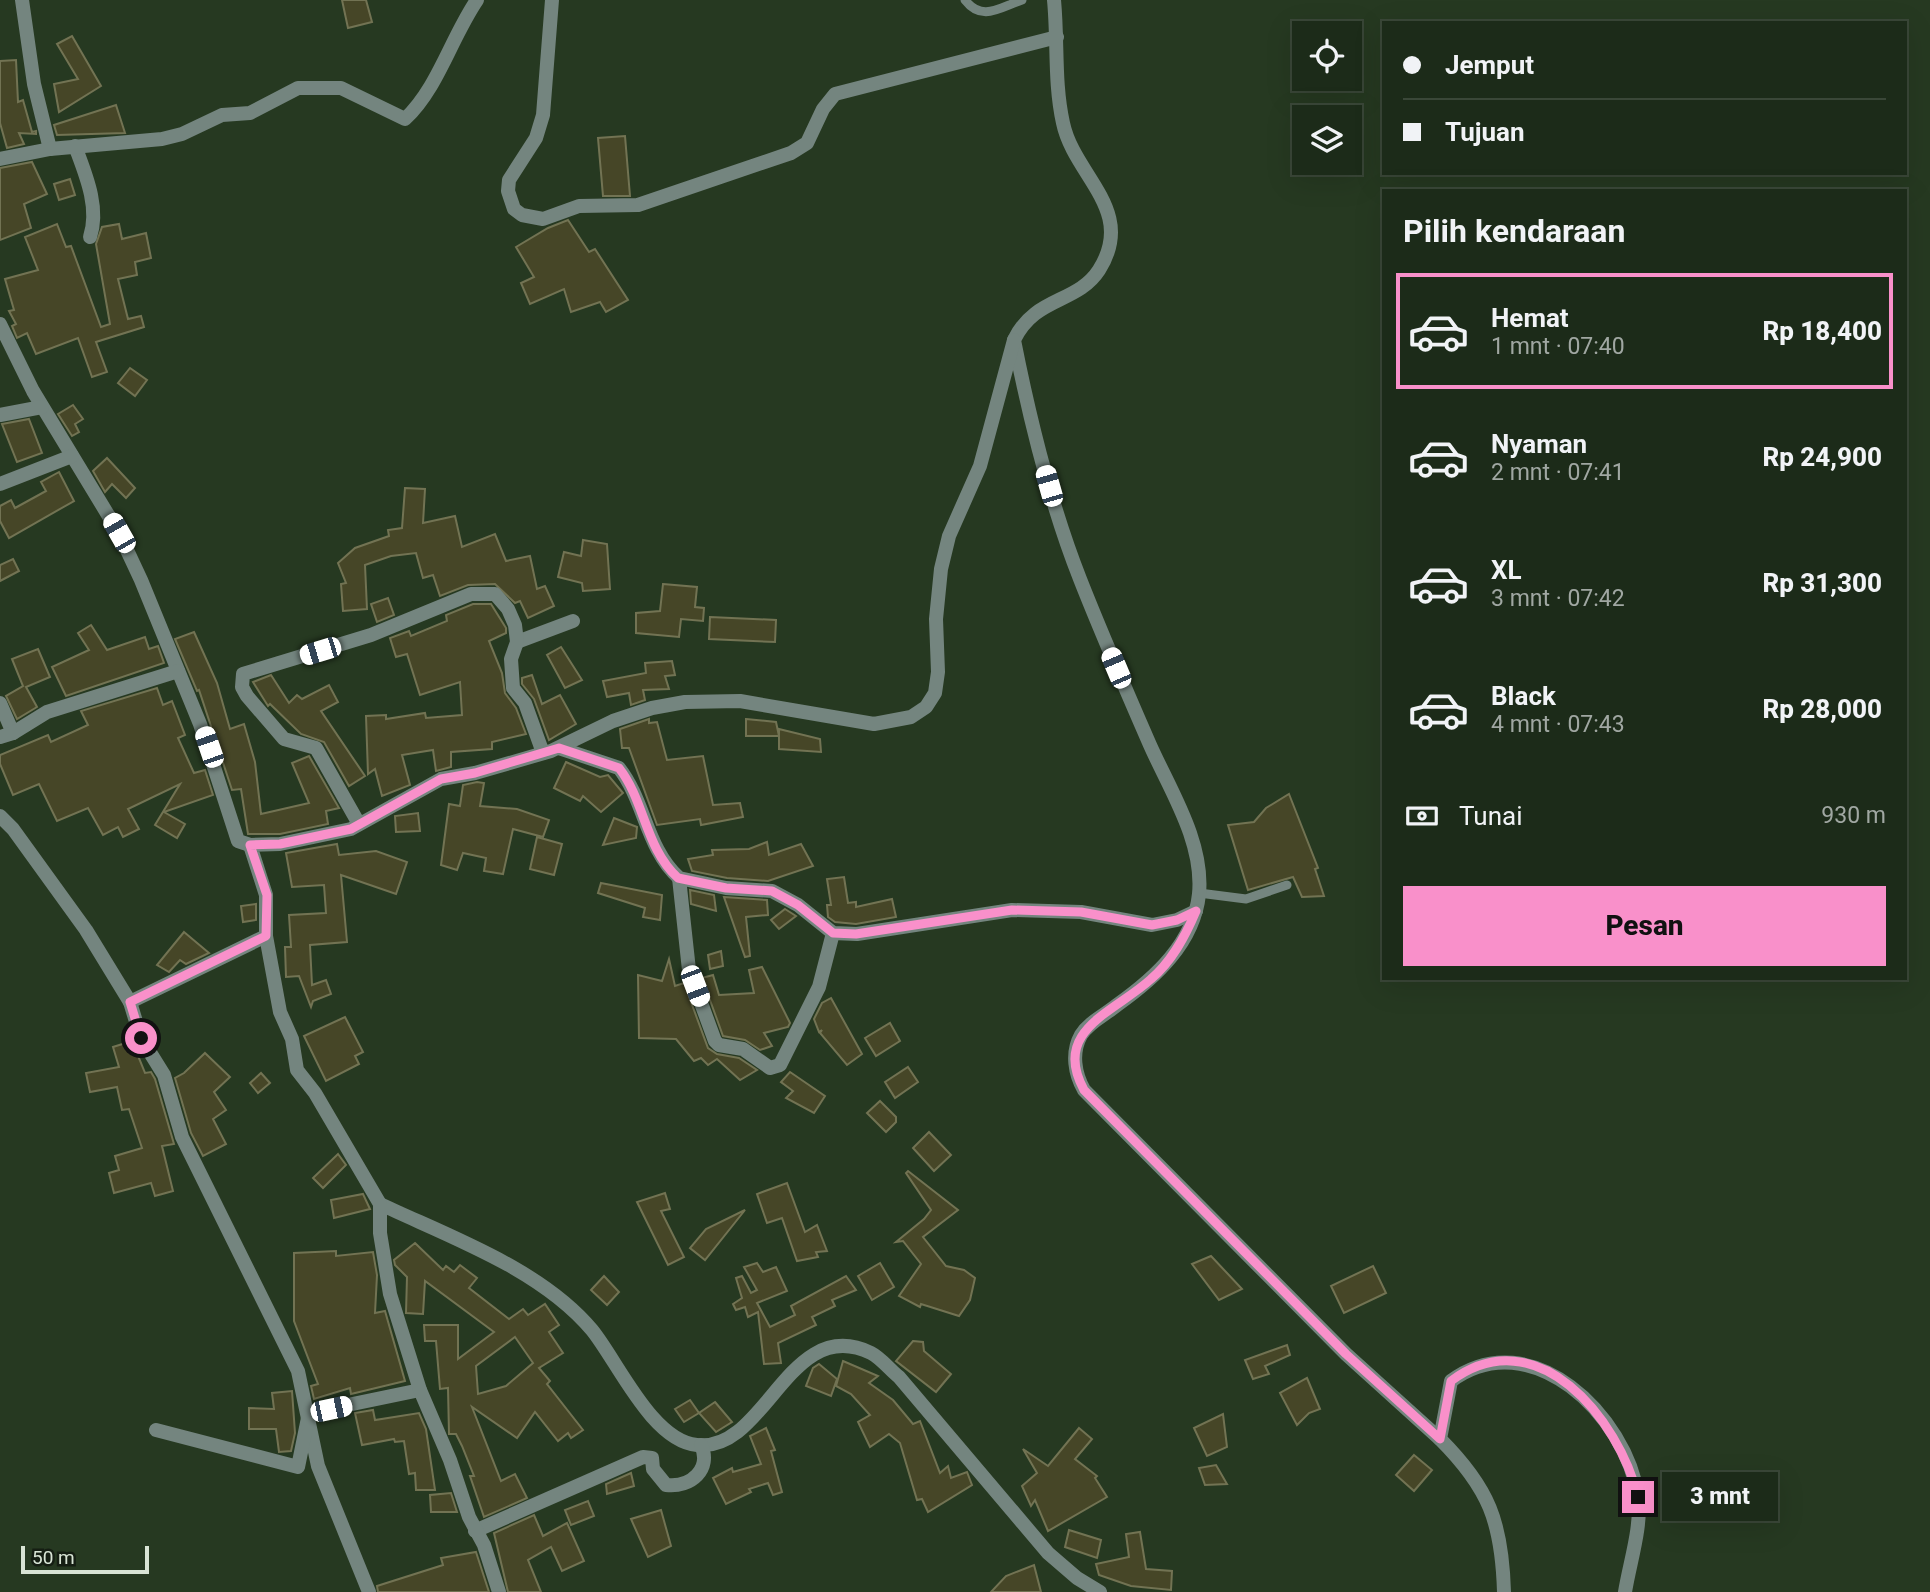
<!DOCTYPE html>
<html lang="id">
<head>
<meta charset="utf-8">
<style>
  body { margin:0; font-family:Roboto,sans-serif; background:#293726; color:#f1f3f6; height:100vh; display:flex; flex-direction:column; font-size:26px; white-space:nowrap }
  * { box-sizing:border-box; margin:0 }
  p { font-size:23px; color:#a0a7a2 }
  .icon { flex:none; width:38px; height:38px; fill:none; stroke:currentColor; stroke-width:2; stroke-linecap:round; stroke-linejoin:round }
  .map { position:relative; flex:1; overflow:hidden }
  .panel { position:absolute; left:1382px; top:189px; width:525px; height:791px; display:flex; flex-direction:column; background:#1c2b19; border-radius:0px; box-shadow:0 7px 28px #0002,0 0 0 2px #3a4738 }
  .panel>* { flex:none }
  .top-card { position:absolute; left:1382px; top:21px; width:525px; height:154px; border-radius:0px; box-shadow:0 7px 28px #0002,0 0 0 2px #3a4738; display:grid; align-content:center; height:154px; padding:0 21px; background:#1c2b19 }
  .fabs { position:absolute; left:1292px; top:21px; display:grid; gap:14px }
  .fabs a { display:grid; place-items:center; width:70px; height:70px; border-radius:0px; background:#1c2b19; box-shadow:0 7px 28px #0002,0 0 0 2px #3a4738; font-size:35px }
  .scale { position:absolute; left:21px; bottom:18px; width:128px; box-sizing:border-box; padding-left:7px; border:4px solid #d8e4d5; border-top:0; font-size:19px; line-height:24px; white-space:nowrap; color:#d8e4d5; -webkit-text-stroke:5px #151e13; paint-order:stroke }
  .end { position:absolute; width:32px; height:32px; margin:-16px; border:9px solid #f990ca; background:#111; box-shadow:0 0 0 4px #111 }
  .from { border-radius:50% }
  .bubble { position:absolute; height:49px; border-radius:0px; background:#1c2b19; box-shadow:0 7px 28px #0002,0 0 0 2px #3a4738; font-size:23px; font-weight:800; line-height:49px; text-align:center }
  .car { position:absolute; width:21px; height:42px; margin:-21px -10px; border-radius:9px; box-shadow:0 0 5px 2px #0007; background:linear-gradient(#fff 24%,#345 0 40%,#fff 0 76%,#345 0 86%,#fff 0) }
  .top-card b { display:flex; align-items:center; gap:24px; height:66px; font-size:26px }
  .top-card b+b { border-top:2px solid #3a4738 }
  .top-card i { width:18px; height:18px; background:#f1f3f6 }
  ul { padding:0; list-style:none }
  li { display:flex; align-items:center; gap:21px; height:116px; margin:0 14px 10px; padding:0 7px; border:4px solid transparent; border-radius:0px }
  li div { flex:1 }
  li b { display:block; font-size:26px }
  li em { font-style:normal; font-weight:800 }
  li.selected { border-color:#f990ca }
  li>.icon { width:63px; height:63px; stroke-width:1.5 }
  h2 { padding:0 21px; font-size:32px; line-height:84px }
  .pay { display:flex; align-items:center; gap:18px; height:77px; padding:0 21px; font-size:26px }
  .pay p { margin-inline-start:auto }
  .cta { display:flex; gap:14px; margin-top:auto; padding:14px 21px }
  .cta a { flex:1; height:80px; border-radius:0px; background:#f990ca; color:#111; font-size:28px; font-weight:800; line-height:80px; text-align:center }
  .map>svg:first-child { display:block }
  .building { fill:#464627; stroke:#727353; stroke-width:2; fill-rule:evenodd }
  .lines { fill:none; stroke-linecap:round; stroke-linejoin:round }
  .service { stroke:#74857f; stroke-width:9 }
  .minor { stroke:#74857f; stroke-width:14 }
  .route { stroke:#f990ca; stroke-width:9 }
</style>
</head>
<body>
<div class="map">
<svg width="1930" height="1592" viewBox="0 0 1930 1592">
  <rect width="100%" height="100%" fill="#263921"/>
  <!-- building -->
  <g class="building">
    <path d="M342,0H366L372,22L348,28Z"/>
    <path d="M72,36L101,86L59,112L54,84L78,79L57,44Z"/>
    <path d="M16,60L18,102L23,100L32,132L36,131V134L19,133L24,144L7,148L0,123V61Z"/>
    <path d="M116,105L125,133L57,135L54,125Z"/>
    <path d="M625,136L630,196H603L598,138Z"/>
    <path d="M32,162L47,194L24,204L31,228L0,240V168Z"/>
    <path d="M70,179L75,195L59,200L54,184Z"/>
    <path d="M568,220L589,252L595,249L628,300L606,312L600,302L571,312L564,289L530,304L521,283L534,277L516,247L548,228Z"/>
    <path d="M57,224L66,247L71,246L101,327L110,324L96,244L102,227L119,224L122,239L146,233L151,258L135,262L137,275L118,279L128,319L141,316L144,327L96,342L107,372L92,377L78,338L36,354L27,333L17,338L12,326L16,324L9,311L14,310L5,279L38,270L25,237Z"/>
    <path d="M130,368L147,380L135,396L118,383Z"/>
    <path d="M73,405L83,419L75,424L79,432L72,436L58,414Z"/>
    <path d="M29,419L42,453L17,462L2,424Z"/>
    <path d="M107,458L135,488L126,498L112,484L105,492L93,471Z"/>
    <path d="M59,472L74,501L9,538L0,521V506L11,500L15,508L46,491L41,482Z"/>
    <path d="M405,488L425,489L423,523L455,516L462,547L495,534L506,561L530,556L537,589L545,586L554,606L528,618L520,601L515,603L495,584L468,585L440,596L433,575L423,578L416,553L391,556L365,565L367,609L343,611L341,584L346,583L338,563L355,548L389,536L388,530L402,528Z"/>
    <path d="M583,540L607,544L610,589L583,591L582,583L558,577L564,552L581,556Z"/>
    <path d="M13,559L19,571L0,581V565Z"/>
    <path d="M663,584L697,587L695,607L704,608L703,621L681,619L679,637L636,633V613L660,611Z"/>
    <path d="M388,598L394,615L377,622L371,604Z"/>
    <path d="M473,604H491L506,628V633L489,641L502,673L505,693L516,708L526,734L492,742V749L451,752V767L436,771L433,750L402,755L410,785L382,796L375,769L368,774L366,716L386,715V719L425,713L426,718L462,715L460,682L420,695L407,654L396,657L390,638L409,631L411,636L447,621L446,615Z"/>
    <path d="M710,617L776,620L775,642L709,639Z"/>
    <path d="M91,625L107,650L145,637L149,649L158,646L164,663L66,696L52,667L89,650L78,633Z"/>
    <path d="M194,632L217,683L230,729L244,724L255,762L261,814L309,803L292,763L309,756L339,808L326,811L328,824L280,834H248L241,789L232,790L199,690L197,691L175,639Z"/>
    <path d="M561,647L582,680L565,688L547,655Z"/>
    <path d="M38,649L50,677L26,687L37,707L17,719L6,696L23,686L12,659Z"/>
    <path d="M672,661L675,675L665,676L669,689L643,690L645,700L631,705L629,693L607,697L603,681L646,673L645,663Z"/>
    <path d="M271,675L289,703L297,695L302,699L329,685L338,702L321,711L365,776L349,786L324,742L301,734L270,704L268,706L253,682Z"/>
    <path d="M532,675L542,704L560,695L576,724L549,740L534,699L522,684V678Z"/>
    <path d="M157,688L163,705L172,701L185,735L178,738L194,773L205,770L213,795L164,812L185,824L177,838L155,825L180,784L128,809L139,829L123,837L118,827L103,835L88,808L57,821L39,784L13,795L0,764V755L48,735L51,742L88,725L81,711Z"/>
    <path d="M649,719V723L657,722L667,760L703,756L713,805L740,803L743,817L701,825L700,819L657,825L629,748H622L620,729Z"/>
    <path d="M746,719L776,722L779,736H746Z"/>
    <path d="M779,729L820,739L821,752L779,749Z"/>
    <path d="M566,762L600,777L608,775L623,793L601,812L583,796L580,801L554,788Z"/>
    <path d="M477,782L484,783L480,806L517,809L549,820L543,837L513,829L503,874L484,871L486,858L463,853L457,870L441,865L449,804L460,806L463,785Z"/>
    <path d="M1289,794L1318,868L1315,869L1324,896L1302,897L1293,877L1248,890L1228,825L1254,822L1266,808Z"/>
    <path d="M418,813L420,831L396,832L395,816Z"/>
    <path d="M614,818L637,827L636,838L603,845Z"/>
    <path d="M537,837L562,844L554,875L530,869Z"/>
    <path d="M767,842L769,855L801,844L813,866L768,881L727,878L692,871L688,859L713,855L712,850L749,849Z"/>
    <path d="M337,844L339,855L376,851L407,862L396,894L341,875L347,942L310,945L312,985L326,980L331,994L313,1001L311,1007L299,976L286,977L285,947H291L289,915L326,913L324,885L292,887L286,853Z"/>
    <path d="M844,877L848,903L856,902V907L892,899L896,917L856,924L835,922L828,917L827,905H831L827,879Z"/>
    <path d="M601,883L662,895L660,920L643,917L645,908L598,893Z"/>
    <path d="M690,890L714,895L716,911L691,904Z"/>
    <path d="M724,897L767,900L768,915L746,917L750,956L745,957Z"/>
    <path d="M256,904V920L243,922L241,906Z"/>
    <path d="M785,909L796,916L779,929L771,920Z"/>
    <path d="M184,932L209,953L186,964L180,960L169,972L157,965Z"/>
    <path d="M721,951L723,966L710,969L708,955Z"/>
    <path d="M669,959L675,986L684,983L708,1048L717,1054L739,1058L757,1070L740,1080L717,1059L708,1065L701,1058L694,1061L676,1039L639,1038L638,975L662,981Z"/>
    <path d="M762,967L790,1023L788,1027L764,1033L772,1046L760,1050L745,1040L723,1036L702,978L713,975L719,995L754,993L749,970Z"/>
    <path d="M831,998L862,1054L847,1065L820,1033L822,1030L819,1032L814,1019L822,1003Z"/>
    <path d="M345,1017L363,1052L355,1056L359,1064L326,1081L304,1036Z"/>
    <path d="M890,1023L900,1041L876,1056L865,1038Z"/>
    <path d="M132,1041L145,1073L151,1072L155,1079L174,1144L162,1146L173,1191L155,1196L151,1183L114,1193L109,1173L119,1170L115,1156L142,1148L129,1109L122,1110L117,1087L90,1092L86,1073L119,1067L113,1047Z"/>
    <path d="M205,1053L230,1077L214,1092L226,1110L213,1119L226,1144L203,1156L191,1133L175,1078L184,1073Z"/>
    <path d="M908,1067L918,1082L895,1098L885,1082Z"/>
    <path d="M790,1072L825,1096L814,1113L786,1098L793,1091L781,1082Z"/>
    <path d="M261,1073L270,1083L258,1093L250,1083Z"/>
    <path d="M880,1101L896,1117V1122L886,1132L867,1113Z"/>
    <path d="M929,1132L951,1155L934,1171L913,1148Z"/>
    <path d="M338,1154L346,1165L323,1188L313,1178Z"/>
    <path d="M908,1171L958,1210L923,1237L946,1266L964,1270L975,1278L970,1300L959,1316L921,1304L920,1307L899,1296L921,1264L903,1241L896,1242L924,1219L931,1210L906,1173Z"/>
    <path d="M787,1183L805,1232L817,1225L827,1251L816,1252L818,1257L797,1261L782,1218L767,1223L757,1194Z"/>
    <path d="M665,1193L670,1209L661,1211L684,1257L668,1265L637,1202Z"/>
    <path d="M363,1194L370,1209L334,1218L331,1200Z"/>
    <path d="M745,1210L705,1260L690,1248L706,1229Z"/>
    <path d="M415,1243L443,1270L446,1266L454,1272L460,1265L477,1278L469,1288L509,1319L523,1309L528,1315L545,1304L559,1325L549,1332L563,1353L539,1368L550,1381L547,1384L583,1430L571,1438L568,1433L558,1441L535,1412L517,1438L472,1407L501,1481L515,1474L527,1498L484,1517L470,1476H474L462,1446L456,1434H449L448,1388L440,1389L436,1341H425L424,1325H458V1359L494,1332L425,1281L423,1314L406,1313L407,1277L395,1265L394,1260ZM515,1337L533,1363L506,1386L478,1394L476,1366Z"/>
    <path d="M336,1251V1256L373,1252L377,1275L375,1313L385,1311L405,1381L351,1394L350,1388L314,1399L311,1386L318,1384L294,1321V1253Z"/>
    <path d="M1211,1256L1242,1289L1219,1300L1192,1264Z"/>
    <path d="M757,1263L763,1272L776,1267L787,1291L757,1303L770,1327L795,1315L791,1306L846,1276L856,1290L832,1300L835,1306L812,1317L816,1325L778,1343L781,1363L764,1364L758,1312L748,1317L745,1307L736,1310L733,1304L742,1298L736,1278L742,1276L751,1293L757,1290L744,1267Z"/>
    <path d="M880,1263L894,1287L872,1300L858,1276Z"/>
    <path d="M1373,1266L1386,1293L1344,1313L1331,1286Z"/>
    <path d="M604,1276L619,1292L607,1305L591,1290Z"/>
    <path d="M913,1341L923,1342L924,1351L951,1374L936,1392L896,1361Z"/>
    <path d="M1287,1345L1290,1355L1265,1366L1269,1374L1253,1379L1245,1360Z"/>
    <path d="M843,1361L878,1376L869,1383L893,1400L913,1424L920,1421L940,1473L948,1466L951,1478L967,1472L972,1485L928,1512L922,1499L917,1500L900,1443L889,1434L870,1447L858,1422L870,1415L851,1394L836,1386Z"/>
    <path d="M819,1364L837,1379L831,1396L806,1386L813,1368Z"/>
    <path d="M1307,1378L1320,1409L1309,1413L1297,1425L1280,1393Z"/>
    <path d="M292,1391L295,1433L291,1451L279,1452L276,1429H249V1408L274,1409L272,1393Z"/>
    <path d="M690,1400L699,1413L684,1422L675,1409Z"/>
    <path d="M715,1402L732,1422L716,1432L699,1413Z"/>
    <path d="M373,1410L375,1420L419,1413L426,1429L435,1490H416L415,1473L409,1474L404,1441L395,1442L394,1439L362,1445L355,1413Z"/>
    <path d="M1223,1414L1227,1447L1207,1456L1194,1428Z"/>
    <path d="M766,1428L775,1450L771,1451L782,1492L773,1495L768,1483L749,1489L751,1492L726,1504L713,1478L732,1468L733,1472L761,1464L750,1436Z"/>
    <path d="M1079,1428L1092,1439L1075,1459L1097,1476L1095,1478L1107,1497L1048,1531L1035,1500L1031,1506L1022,1486L1037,1473L1023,1449L1048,1466Z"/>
    <path d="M1414,1455L1432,1470L1414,1491L1396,1475Z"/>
    <path d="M1216,1465L1227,1484L1205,1485L1199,1468Z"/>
    <path d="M631,1473L634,1486L607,1494L606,1484Z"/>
    <path d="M451,1493L457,1512H431L430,1495Z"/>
    <path d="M588,1501L594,1516L571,1525L565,1510Z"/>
    <path d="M661,1510L671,1546L648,1557L631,1519Z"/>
    <path d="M534,1515L543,1536L567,1523L584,1561L562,1571L551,1547L528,1560L541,1592H508L494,1533Z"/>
    <path d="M1069,1530L1101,1540L1097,1558L1065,1547Z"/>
    <path d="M1140,1532L1146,1569L1172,1571L1171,1590L1131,1586L1099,1575L1096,1564L1129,1557L1126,1534Z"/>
    <path d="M476,1552L489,1592H378L377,1586L443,1565L441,1558Z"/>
    <path d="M1034,1565L1041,1592H991L1006,1576Z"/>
  </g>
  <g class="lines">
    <!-- service -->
    <g class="service">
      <path d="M965,0C982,22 999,8 1022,0"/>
      <path d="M1199,893L1246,899L1287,885"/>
    </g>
    <!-- minor -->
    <g class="minor">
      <path d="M22,0L34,84L50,149"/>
      <path d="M552,0L543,115L536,138L509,180L508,191L514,209L522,215L543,219L579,206L638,205L791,153L807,143L823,109L835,94L1057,37"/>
      <path d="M1054,0C1058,41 1054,83 1063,123C1074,176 1137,210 1099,270C1077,304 1035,296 1014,340C1030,421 1050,503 1080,579C1102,635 1126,690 1150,745C1170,790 1204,842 1199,894C1194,943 1155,978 1117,1005C1105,1015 1089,1022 1081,1035C1071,1053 1075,1074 1084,1090L1346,1354L1440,1439"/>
      <path d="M75,146C85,173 100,207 90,237"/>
      <path d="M0,159L50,149L162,139L182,134L222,115L250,113L298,88H341L405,119C438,88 451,38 477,0"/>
      <path d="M0,324L33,391L119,533L141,580L200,724L238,841L250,845"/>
      <path d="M0,415L42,407"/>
      <path d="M0,484L72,456"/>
      <path d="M517,642L573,621"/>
      <path d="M0,703L13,733"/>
      <path d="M0,737L13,733L47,712L178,671"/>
      <path d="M559,748L619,768C645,801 646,848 679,878L726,888L772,891L798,905L833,933L857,934L1012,910L1081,912L1152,925L1177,920L1196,911"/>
      <path d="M0,816L13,829L86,930L130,1002L266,936"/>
      <path d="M359,824L316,748L284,739L247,696L242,687L243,674L371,635L471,594H495L508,609L515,625L517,642L511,659L513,688L525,703L543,753"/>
      <path d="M679,878L689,970L715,1041L719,1045L743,1049L770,1068L780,1065L819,987L833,933"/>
      <path d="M130,1002L141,1038L164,1075L182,1137L298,1371L318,1466L369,1592"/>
      <path d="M380,1204C450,1237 541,1269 592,1330C618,1362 652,1441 697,1445C766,1453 789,1313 871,1353C881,1358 890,1370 899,1377L1048,1553L1077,1578L1100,1592"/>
      <path d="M156,1430L298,1467L309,1413L420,1390"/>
      <path d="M475,1531L643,1457L652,1458L653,1469L666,1485C691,1488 712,1469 701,1445"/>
      <path d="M499,1592L484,1545L469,1517L450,1460L420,1390L390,1294L380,1233V1204L315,1093L297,1070L292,1039L280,1012L266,936V895L250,845L280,844L351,829L441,779L475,773L551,751L613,721L652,708L685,702L740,701L874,724L911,717L926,707L935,693L938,672L936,619L941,569L949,536L980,466L1014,340"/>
      <path d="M1504,1592C1502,1522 1489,1488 1440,1439L1451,1381C1531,1322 1627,1416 1638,1497C1642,1527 1630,1561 1625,1592"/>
    </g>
  </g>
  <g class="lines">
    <!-- route -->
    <path class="route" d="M141,1038L130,1002L266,936L267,895L250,845L280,844L351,829L441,779L475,773L559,748L619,768C645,801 645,848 678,878L726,888L772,891L798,905L833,933L856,934L1012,910L1081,912L1152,925L1177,920L1196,911C1185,937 1172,961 1151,979C1115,1012 1051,1030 1084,1090L1346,1354L1440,1439L1451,1381C1537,1317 1619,1419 1638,1497"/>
  </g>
</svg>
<div class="fabs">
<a><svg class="icon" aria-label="locate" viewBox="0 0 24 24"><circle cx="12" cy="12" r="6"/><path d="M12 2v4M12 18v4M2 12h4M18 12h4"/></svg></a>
<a><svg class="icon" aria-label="layers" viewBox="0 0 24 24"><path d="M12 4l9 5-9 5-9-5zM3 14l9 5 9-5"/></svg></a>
</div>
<div class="scale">50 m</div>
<i class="end from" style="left:141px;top:1038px"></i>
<i class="end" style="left:1638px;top:1497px"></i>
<div class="bubble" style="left:1662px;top:1472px;width:116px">3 mnt</div>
<i class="car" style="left:1049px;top:486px;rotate:344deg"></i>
<i class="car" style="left:119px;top:533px;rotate:330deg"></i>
<i class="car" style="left:320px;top:651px;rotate:253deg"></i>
<i class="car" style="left:1116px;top:668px;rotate:337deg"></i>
<i class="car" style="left:209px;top:747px;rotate:341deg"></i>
<i class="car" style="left:695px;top:986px;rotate:159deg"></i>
<i class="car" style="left:331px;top:1409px;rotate:78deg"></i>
<div class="top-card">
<b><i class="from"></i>Jemput</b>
<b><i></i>Tujuan</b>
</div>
<section class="panel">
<h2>Pilih kendaraan</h2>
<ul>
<li class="selected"><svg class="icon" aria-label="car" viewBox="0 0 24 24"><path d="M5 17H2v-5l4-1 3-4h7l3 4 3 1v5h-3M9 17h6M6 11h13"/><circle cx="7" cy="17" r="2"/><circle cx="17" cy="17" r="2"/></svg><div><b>Hemat</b><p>1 mnt · 07:40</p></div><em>Rp 18,400</em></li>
<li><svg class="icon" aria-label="car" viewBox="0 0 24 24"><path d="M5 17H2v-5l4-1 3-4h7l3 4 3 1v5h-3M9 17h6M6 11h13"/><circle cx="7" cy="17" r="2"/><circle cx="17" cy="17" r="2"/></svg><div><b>Nyaman</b><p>2 mnt · 07:41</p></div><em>Rp 24,900</em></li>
<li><svg class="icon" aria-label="car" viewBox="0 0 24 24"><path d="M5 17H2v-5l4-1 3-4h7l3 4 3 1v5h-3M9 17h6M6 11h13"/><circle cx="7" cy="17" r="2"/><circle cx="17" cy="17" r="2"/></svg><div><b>XL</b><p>3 mnt · 07:42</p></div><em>Rp 31,300</em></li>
<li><svg class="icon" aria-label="car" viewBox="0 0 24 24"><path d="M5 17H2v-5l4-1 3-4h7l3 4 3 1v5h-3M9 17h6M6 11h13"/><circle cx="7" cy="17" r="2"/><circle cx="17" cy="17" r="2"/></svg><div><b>Black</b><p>4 mnt · 07:43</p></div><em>Rp 28,000</em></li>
</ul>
<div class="pay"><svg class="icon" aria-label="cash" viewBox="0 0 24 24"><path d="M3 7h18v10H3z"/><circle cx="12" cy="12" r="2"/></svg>Tunai<p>930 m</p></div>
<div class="cta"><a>Pesan</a></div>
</section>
</div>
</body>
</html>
